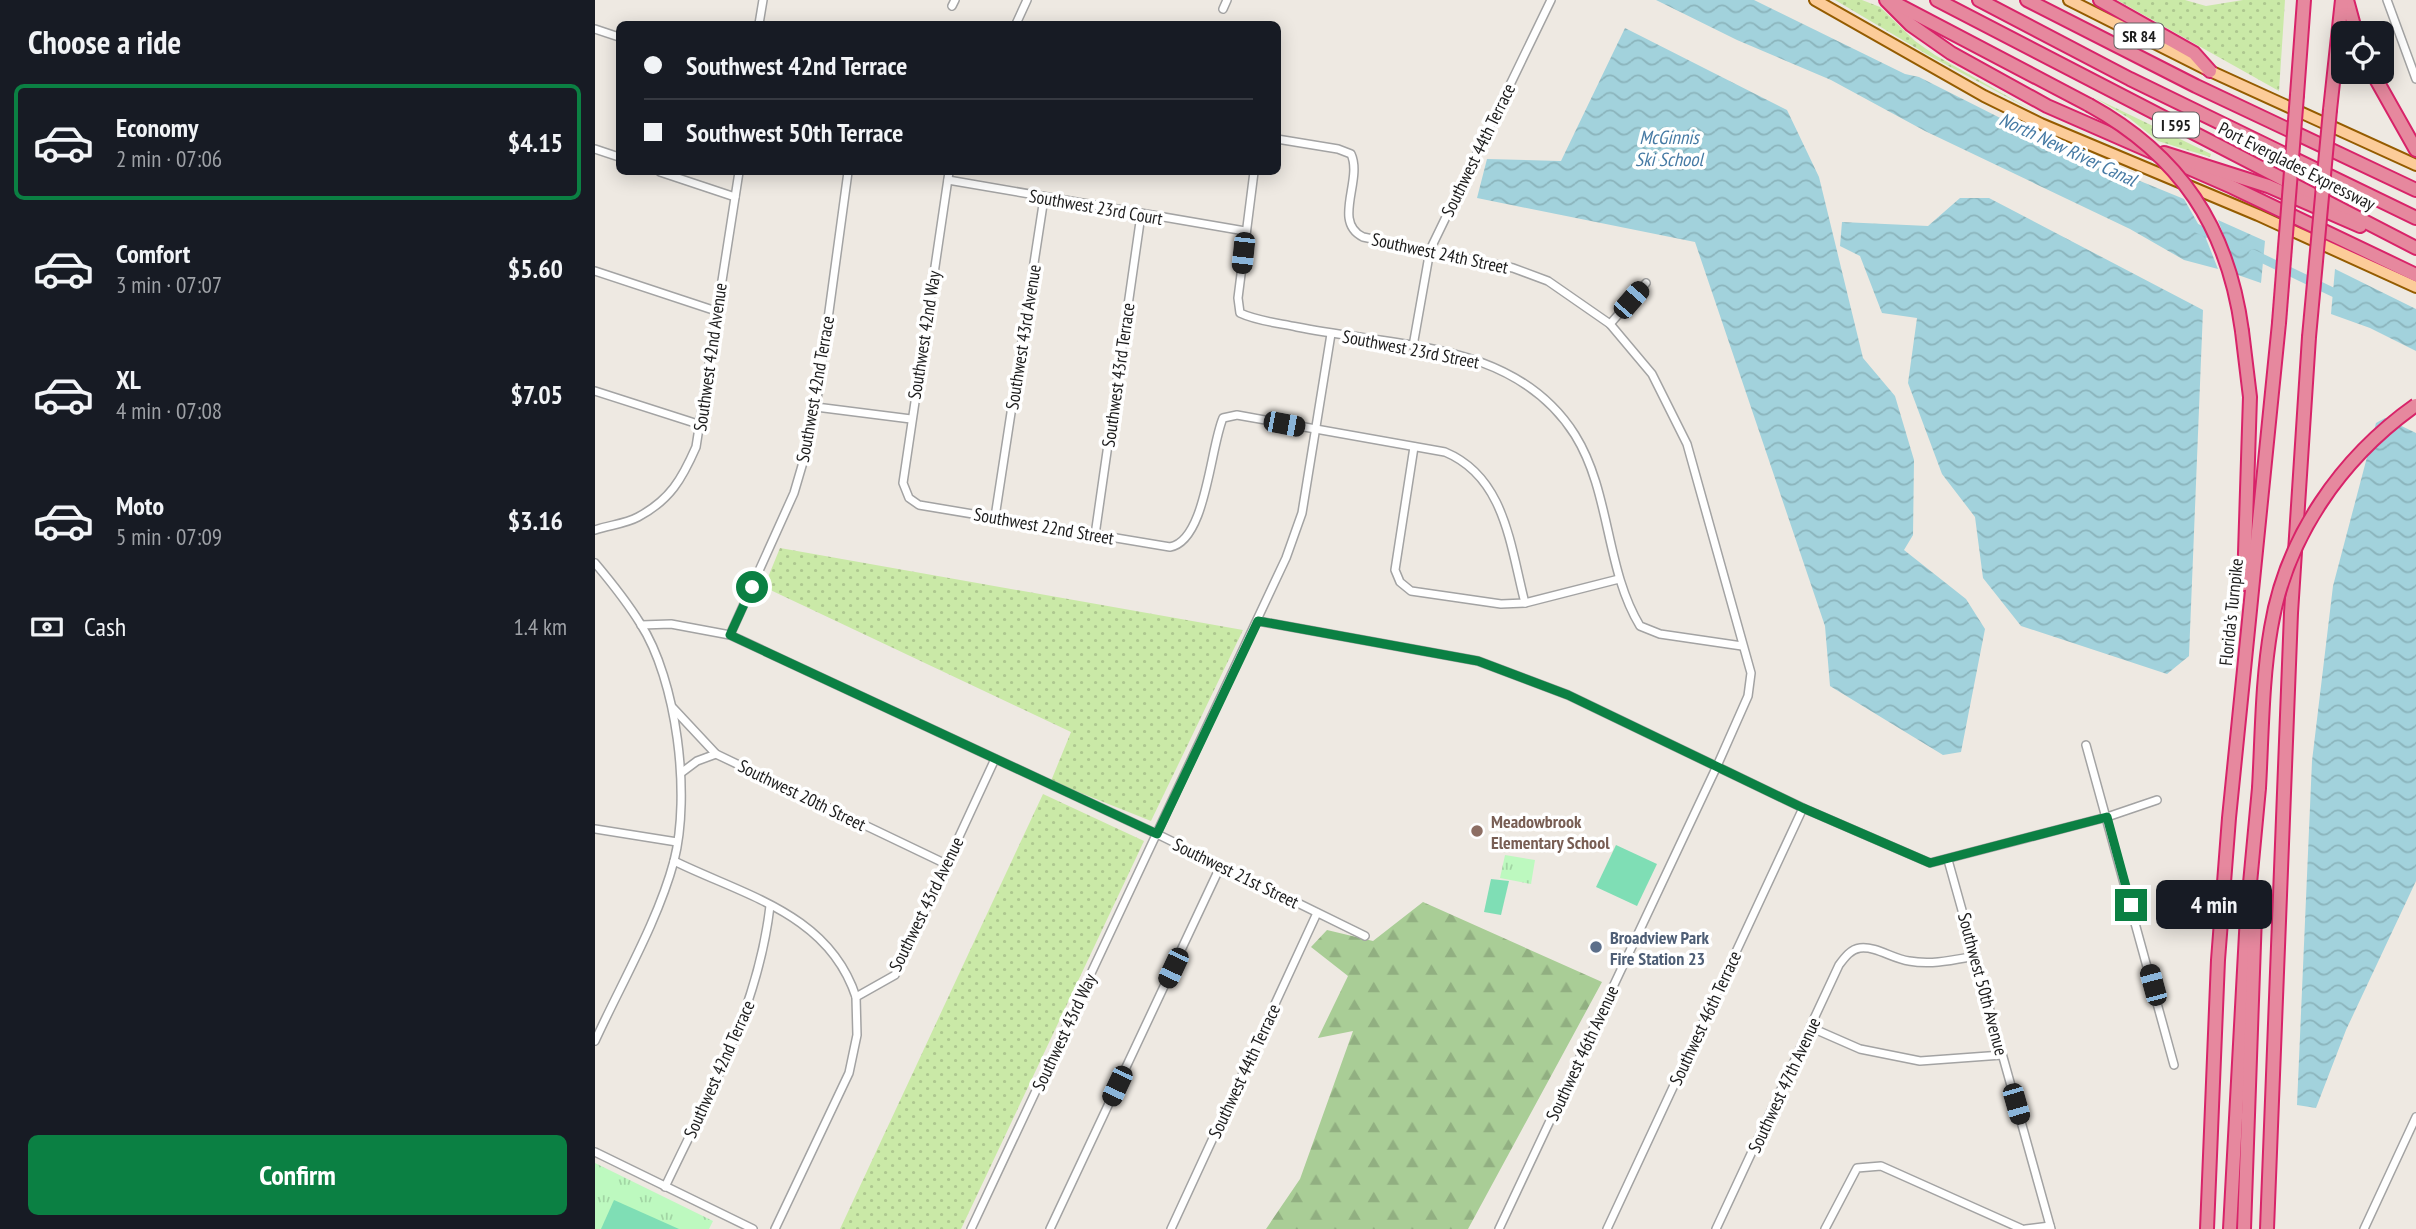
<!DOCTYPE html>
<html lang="en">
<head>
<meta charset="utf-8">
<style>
  body { margin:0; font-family:"PT Sans Narrow",sans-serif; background:#20242c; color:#f1f3f6; height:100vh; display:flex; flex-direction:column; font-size:26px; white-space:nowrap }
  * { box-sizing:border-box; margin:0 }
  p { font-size:23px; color:#9ea1a6 }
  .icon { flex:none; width:38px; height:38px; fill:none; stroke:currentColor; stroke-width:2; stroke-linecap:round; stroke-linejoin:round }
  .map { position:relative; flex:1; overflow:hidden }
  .drawer { display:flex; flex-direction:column; background:#171b24; width:595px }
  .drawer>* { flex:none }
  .guide { position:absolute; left:21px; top:21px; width:665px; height:154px; border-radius:10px; box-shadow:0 4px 18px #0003; display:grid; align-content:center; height:154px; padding:0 28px; background:#171b24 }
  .buttons { position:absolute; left:1736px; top:21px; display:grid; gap:14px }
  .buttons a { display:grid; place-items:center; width:63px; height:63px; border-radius:10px; background:#171b24; box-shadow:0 4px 18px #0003; font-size:35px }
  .end { position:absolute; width:32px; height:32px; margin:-16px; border:9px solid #0b8043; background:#fff; box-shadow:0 0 0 4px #fff }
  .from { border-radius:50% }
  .bubble { position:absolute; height:49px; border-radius:10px; background:#171b24; box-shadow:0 4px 18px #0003; font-size:23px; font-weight:800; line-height:49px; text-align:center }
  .car { position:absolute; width:21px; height:42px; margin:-21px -10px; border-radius:9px; box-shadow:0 0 5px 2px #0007; background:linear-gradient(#222 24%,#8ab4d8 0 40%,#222 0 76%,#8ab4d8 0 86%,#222 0) }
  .guide b { display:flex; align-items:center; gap:24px; height:66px; font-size:26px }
  .guide b+b { border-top:2px solid #363941 }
  .guide i { width:18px; height:18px; background:#f1f3f6 }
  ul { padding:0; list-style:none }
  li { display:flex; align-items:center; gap:21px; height:116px; margin:0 14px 10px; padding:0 14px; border:4px solid transparent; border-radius:10px }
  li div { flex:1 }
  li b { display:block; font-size:26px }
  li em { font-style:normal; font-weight:800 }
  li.selected { border-color:#0b8043 }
  li>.icon { width:63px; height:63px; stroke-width:1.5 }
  h2 { padding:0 28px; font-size:32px; line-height:84px }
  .pay { display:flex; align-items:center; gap:18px; height:77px; padding:0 28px; font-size:26px }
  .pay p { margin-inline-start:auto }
  .action { display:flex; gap:14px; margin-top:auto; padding:14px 28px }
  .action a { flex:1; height:80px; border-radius:10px; background:#0b8043; color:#fff; font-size:28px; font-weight:800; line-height:80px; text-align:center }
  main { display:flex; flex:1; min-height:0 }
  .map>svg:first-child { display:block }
  .grass { fill:url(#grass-dots) }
  .forest { fill:url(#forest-firs) }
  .park { fill:url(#park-tufts) }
  .pitch { fill:#7fdeb5 }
  .water { fill:url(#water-waves) }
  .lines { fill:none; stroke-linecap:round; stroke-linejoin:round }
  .canal { stroke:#a2d2dc; stroke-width:9 }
  .minor-casing { stroke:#a3a3a3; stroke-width:10 }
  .primary-casing { stroke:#955c00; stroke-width:14 }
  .motorway-casing { stroke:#d82369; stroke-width:16 }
  .minor { stroke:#fff; stroke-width:7 }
  .primary { stroke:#fccc99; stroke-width:10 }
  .motorway { stroke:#e6889e; stroke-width:12 }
  .motorway-bridge-casing { stroke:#d82369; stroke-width:16; stroke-linecap:butt }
  .motorway-bridge { stroke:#e6889e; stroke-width:12 }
  .route { stroke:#0b8043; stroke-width:9 }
  .education-dot { fill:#8d6e63; stroke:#fff; stroke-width:2.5 }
  .service-dot { fill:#5c6f8a; stroke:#fff; stroke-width:2.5 }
  .labels { text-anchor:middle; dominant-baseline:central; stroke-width:7; stroke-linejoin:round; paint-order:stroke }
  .shield { fill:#fff; stroke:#606060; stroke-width:2 }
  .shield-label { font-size:16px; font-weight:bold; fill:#1c1c1c }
  .street-label { font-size:18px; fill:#1c1c1c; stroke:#fff }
  .education-label { font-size:18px; font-weight:bold; fill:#785e54; stroke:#fff; text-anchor:start }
  .service-label { font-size:18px; font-weight:bold; fill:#4e5e75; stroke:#fff; text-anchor:start }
  .water-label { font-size:19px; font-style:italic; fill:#467aa4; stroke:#fff }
</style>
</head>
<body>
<main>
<section class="drawer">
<h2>Choose a ride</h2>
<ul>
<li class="selected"><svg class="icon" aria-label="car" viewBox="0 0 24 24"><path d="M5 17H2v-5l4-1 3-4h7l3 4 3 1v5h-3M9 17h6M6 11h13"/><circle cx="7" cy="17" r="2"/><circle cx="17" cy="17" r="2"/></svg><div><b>Economy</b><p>2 min · 07:06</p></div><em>$4.15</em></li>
<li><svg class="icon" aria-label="car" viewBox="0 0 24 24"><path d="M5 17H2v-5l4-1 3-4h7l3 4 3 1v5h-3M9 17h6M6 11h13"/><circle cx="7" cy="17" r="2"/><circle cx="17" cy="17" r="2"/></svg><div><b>Comfort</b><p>3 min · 07:07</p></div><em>$5.60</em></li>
<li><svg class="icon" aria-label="car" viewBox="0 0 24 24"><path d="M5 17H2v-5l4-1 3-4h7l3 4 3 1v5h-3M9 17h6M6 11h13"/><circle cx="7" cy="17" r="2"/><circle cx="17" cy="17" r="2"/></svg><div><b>XL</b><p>4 min · 07:08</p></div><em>$7.05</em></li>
<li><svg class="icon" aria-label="car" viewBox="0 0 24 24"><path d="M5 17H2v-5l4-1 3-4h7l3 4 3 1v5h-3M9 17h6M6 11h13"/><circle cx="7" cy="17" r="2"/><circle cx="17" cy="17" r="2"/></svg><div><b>Moto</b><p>5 min · 07:09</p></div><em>$3.16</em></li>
</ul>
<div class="pay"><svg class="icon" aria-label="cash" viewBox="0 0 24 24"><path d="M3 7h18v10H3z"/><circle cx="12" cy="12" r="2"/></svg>Cash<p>1.4 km</p></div>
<div class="action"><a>Confirm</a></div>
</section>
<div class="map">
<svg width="1821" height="1229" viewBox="0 0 1821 1229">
  <defs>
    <pattern id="grass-dots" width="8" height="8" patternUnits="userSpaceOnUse" patternTransform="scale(1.75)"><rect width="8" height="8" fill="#cae9a7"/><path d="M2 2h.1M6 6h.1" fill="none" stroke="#adc78f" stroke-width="1.8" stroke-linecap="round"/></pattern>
    <pattern id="forest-firs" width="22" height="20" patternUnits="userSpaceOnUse" patternTransform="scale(1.75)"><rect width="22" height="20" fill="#a9cd96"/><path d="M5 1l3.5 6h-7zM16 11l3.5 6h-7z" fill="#91af81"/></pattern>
    <pattern id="park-tufts" width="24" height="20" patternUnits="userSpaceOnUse" patternTransform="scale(1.75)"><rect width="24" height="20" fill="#bdf9bf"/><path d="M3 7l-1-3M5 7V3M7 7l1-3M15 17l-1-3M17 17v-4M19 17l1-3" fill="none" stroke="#a2d5a4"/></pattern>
    <pattern id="water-waves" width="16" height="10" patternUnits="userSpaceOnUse" patternTransform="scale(1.75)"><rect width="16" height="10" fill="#a2d2dc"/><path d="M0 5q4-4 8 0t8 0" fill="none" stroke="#8bb4bc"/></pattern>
  </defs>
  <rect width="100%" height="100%" fill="#eee9e2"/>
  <!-- grass -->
  <g class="grass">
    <path d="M1240,0H1267L1285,7L1320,41L1340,55L1440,112L1333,55Z"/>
    <path d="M1522,0H1590L1611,6L1648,0H1690L1684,91Z"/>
    <path d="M1500,98L1616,154L1615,157L1563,141L1534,118Z"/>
    <path d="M185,548L648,630L556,821L456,781L476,732L169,587Z"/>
    <path d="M448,794L549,841L366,1229H245Z"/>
  </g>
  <!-- forest -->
  <path class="forest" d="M828,902L1007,982L873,1229H671L705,1179L758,1031L723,1038L753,976L716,947L732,930L778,941Z"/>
  <!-- park -->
  <g class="park">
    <path d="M910,855L940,860L936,884L905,878Z"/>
    <path d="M0,1163L118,1221L114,1229H0Z"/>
  </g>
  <!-- pitch -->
  <g class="pitch">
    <path d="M1021,845L1062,864L1042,906L1001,887Z"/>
    <path d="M896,879L914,881L906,915L889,912Z"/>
    <path d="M19,1200L84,1229H6Z"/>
  </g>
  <!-- water -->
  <g class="water">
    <path d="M1061,0H1159L1310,74L1324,77L1467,149L1589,199L1610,236L1623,269L1589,260L1535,229L1330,131L1236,80L1142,40Z"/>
    <path d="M1030,28L1192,110L1224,177L1268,358L1300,396L1319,460L1318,535L1309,550L1371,599L1390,629L1366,752L1348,755L1235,686L1230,626L1100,242L882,198L892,159L966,161Z"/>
    <path d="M1365,198H1394L1608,310L1594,656L1572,674L1426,626L1388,578L1380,517L1347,474L1313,383L1322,318L1287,313L1265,256L1245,246L1247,222L1333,226Z"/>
    <path d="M1623,220L1670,241L1666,283L1643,275Z"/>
    <path d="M1740,269L1821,309V351L1775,328L1736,314Z"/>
    <path d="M1790,418L1821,433V881L1751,1030L1721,1108L1702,1105L1717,761L1738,586L1781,423Z"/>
  </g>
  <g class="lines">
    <!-- canal -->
    <g class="canal">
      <path d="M1597,226L1642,247"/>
      <path d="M1658,254L1746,296"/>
    </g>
    <!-- minor casing -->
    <g class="minor-casing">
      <g id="minor">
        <path d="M1792,0L1821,79"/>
        <path d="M357,6L360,0"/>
        <path d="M628,9L632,0"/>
        <path d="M164,24L168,0"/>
        <path d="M421,24L432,0"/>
        <path d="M0,29L24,37"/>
        <path d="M682,139L743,149L756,154C768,180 737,222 768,237L918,268L953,281L1015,324L1057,374L1092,444L1156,673L1153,696L1122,766L904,1229"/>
        <path d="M0,149L24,157"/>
        <path d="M65,172L140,197"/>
        <path d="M354,172L308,483L314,498L324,505L575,547C611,541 615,448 628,418L642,415L850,452C910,477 915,545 930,603"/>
        <path d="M659,172L643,298L645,313C662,321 683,323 702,327C800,347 920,340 980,435C1016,493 1010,568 1045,626L1065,634L1147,646"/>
        <path d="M353,180L650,231"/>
        <path d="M0,271L121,311"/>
        <path d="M1015,324L1051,283"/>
        <path d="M818,346L835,250L956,0"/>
        <path d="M0,391L106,425"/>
        <path d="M221,407L316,419"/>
        <path d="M819,447L800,570L805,582L816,591L906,604L930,603L1024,579"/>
        <path d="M400,517L449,198"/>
        <path d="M0,530C14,525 30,524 43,517C75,500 87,479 101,447L144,172"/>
        <path d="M500,535L546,215"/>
        <path d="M0,563C16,582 32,602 45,623C82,680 96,795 79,861C63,921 26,984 0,1041"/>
        <path d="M663,621L883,661L973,695L1208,808L1335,863L1512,817L1562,800"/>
        <path d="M46,625L76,624L135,635L562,834L770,936"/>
        <path d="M135,635L199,493L209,459L221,407L253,172"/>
        <path d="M78,708L121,754L351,864"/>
        <path d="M1491,745L1579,1065"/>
        <path d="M86,773L102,761L121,754"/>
        <path d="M0,829L82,842"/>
        <path d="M1353,860L1456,1229"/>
        <path d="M79,861C151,896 234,914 261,997"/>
        <path d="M1217,1028L1265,1049L1325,1061L1407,1055"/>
        <path d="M0,1152L158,1229"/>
        <path d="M70,1187C114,1094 163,1009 175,906"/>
        <path d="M180,1229L254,1073L262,1035L261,997L300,975L400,759"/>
        <path d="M376,1229L691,558L707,513L736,334"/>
        <path d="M455,1229L626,865"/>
        <path d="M576,1229L722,913"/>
        <path d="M1012,1229L1208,808"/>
        <path d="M1121,1229L1244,965C1250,957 1256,949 1265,948C1281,946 1298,959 1314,961C1337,965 1358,960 1381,956"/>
        <path d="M1230,1229L1262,1168L1286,1166L1427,1229"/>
        <path d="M1431,1229L1455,1226"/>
        <path d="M1769,1229L1821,1117"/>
      </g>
    </g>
    <!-- primary casing -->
    <g class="primary-casing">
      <g id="primary">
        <path d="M1220,0L1389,96L1446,124L1663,215L1821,287"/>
        <path d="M1474,0L1615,71L1821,165"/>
      </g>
    </g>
    <!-- motorway casing -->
    <g class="motorway-casing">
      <g id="motorway">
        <path d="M1291,0L1316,25L1356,53L1452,106L1637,187L1821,275"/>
        <path d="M1294,0L1494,105"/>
        <path d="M1342,0L1821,248"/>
        <path d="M1384,0L1535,79L1821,218"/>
        <path d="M1432,0L1601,86L1821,190"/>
        <path d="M1505,0L1599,53L1615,71"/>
        <path d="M1752,0L1761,33"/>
        <path d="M1777,72L1821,150"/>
        <path d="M1702,95L1709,0"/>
        <path d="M1735,110L1747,0"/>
        <path d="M1569,153L1673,186L1765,226"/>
        <path d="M1647,331L1655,397L1649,584"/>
        <path d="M1612,1229L1623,960L1634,818L1684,323"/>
        <path d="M1635,1229L1652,915L1664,788"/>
        <path d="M1649,1229L1660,915"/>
        <path d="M1672,1229L1696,613L1714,337"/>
      </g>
    </g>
    <!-- minor -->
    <use href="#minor" class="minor"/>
    <!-- primary -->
    <use href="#primary" class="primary"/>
    <!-- motorway -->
    <use href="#motorway" class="motorway"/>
    <!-- motorway-bridge casing -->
    <g class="motorway-bridge-casing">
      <g id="motorway-bridge">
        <path d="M1494,105C1585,155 1633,227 1647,331"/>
        <path d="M1684,323L1702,95"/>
        <path d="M1714,337L1735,110"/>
        <path d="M1664,788C1667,735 1667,680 1676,628C1691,537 1746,458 1821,405"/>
      </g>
    </g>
    <!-- motorway-bridge -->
    <use href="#motorway-bridge" class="motorway-bridge"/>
  </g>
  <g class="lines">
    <!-- route -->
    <path class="route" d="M157,587L135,635L562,834L663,621L883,661L973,695L1208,808L1335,863L1512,817L1536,905"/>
  </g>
  <!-- markers -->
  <circle class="education-dot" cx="882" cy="831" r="7"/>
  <circle class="service-dot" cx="1001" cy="947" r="7"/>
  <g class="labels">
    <!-- shield labels -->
    <g class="shield">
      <rect x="1519.5" y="23.5" width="49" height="25" rx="5"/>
      <rect x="1558" y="112.5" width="46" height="25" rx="5"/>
    </g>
    <g class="shield-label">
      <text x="1544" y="36">SR 84</text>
      <text x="1581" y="125">I 595</text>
    </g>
    <!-- street labels -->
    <g class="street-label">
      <text transform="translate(883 150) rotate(-64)">Southwest 44th Terrace</text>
      <text transform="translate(1702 166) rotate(27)">Port Everglades Expressway</text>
      <text transform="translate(501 207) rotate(10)">Southwest 23rd Court</text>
      <text transform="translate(845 253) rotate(12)">Southwest 24th Street</text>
      <text transform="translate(329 335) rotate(-81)">Southwest 42nd Way</text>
      <text transform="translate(428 337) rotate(-81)">Southwest 43rd Avenue</text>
      <text transform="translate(816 349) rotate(11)">Southwest 23rd Street</text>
      <text transform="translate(115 357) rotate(-82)">Southwest 42nd Avenue</text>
      <text transform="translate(523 375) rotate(-82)">Southwest 43rd Terrace</text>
      <text transform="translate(220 389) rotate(-80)">Southwest 42nd Terrace</text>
      <text transform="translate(449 526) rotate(10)">Southwest 22nd Street</text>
      <text transform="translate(1636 612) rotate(-84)">Florida's Turnpike</text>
      <text transform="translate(207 795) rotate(26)">Southwest 20th Street</text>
      <text transform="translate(641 873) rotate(26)">Southwest 21st Street</text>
      <text transform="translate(331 904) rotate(-64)">Southwest 43rd Avenue</text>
      <text transform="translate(1388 984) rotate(75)">Southwest 50th Avenue</text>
      <text transform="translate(1110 1018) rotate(-65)">Southwest 46th Terrace</text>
      <text transform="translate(469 1032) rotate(-65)">Southwest 43rd Way</text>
      <text transform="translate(987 1053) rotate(-65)">Southwest 46th Avenue</text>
      <text transform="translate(124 1069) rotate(-66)">Southwest 42nd Terrace</text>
      <text transform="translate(649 1071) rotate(-65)">Southwest 44th Terrace</text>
      <text transform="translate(1189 1085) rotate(-65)">Southwest 47th Avenue</text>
    </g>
    <!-- education labels -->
    <g class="education-label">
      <text x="896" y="821">Meadowbrook<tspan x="896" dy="21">Elementary School</tspan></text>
    </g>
    <!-- service labels -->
    <g class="service-label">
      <text x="1015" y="937">Broadview Park<tspan x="1015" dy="21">Fire Station 23</tspan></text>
    </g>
    <!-- water labels -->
    <g class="water-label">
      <text x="1074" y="137">McGinnis<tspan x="1074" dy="22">Ski School</tspan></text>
      <text transform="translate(1473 149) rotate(25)">North New River Canal</text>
    </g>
  </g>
</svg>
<div class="buttons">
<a><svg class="icon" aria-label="locate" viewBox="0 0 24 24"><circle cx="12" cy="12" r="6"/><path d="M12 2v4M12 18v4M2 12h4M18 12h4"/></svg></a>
</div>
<i class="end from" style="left:157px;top:587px"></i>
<i class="end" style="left:1536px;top:905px"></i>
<div class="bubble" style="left:1561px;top:880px;width:116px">4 min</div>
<i class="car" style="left:648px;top:253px;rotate:186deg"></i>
<i class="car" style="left:1036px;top:300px;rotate:41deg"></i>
<i class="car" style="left:689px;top:424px;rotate:101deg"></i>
<i class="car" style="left:578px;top:968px;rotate:205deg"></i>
<i class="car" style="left:1558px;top:985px;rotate:345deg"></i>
<i class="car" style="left:522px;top:1086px;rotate:205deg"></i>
<i class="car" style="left:1421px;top:1104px;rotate:164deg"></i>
<div class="guide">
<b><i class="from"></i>Southwest 42nd Terrace</b>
<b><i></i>Southwest 50th Terrace</b>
</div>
</div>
</main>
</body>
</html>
